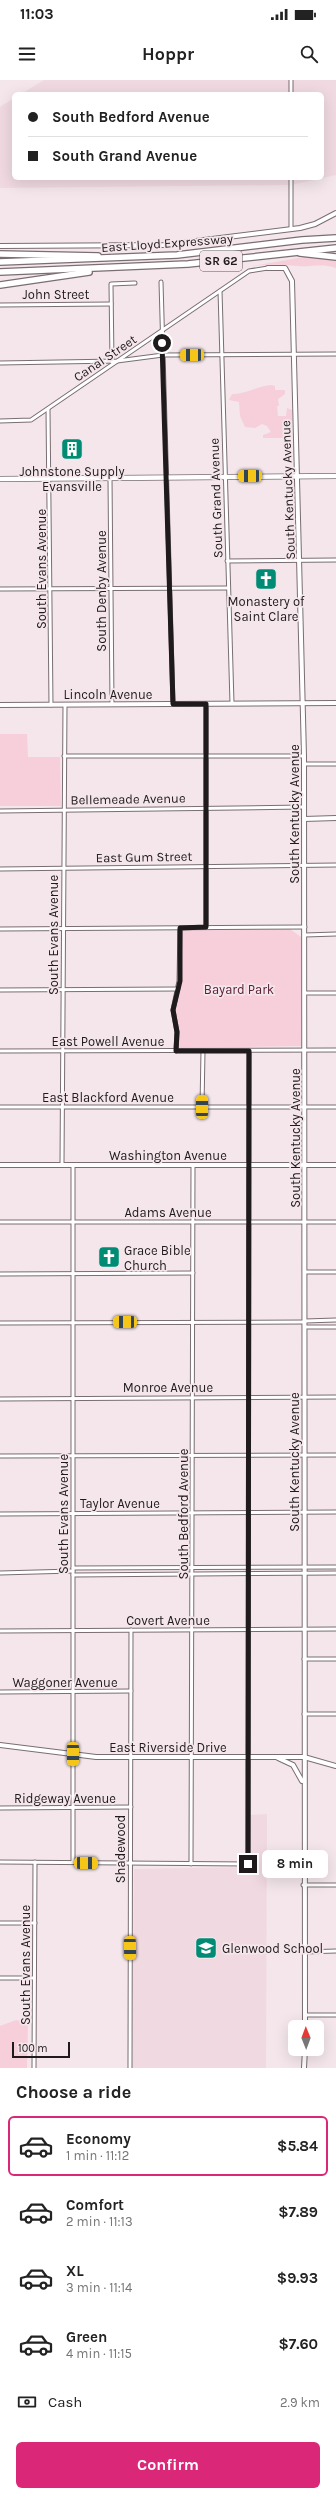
<!DOCTYPE html>
<html lang="en">
<head>
<meta charset="utf-8">
<style>
  body { margin:0; font-family:Karla,sans-serif; background:#f2f2f2; color:#222; height:100vh; display:flex; flex-direction:column; font-size:15px; white-space:nowrap }
  * { box-sizing:border-box; margin:0 }
  p { font-size:13px; color:#767676 }
  .icon { flex:none; width:22px; height:22px; fill:none; stroke:currentColor; stroke-width:2; stroke-linecap:round; stroke-linejoin:round }
  .map { position:relative; height:1988px; overflow:hidden }
  .details { display:flex; flex-direction:column; background:#fff; flex:1 }
  .details>* { flex:none }
  .top-card { position:absolute; left:12px; top:12px; width:312px; height:88px; border-radius:6px; box-shadow:0 4px 16px #0002; display:grid; align-content:center; height:88px; padding:0 16px; background:#fff }
  .needle { width:26px; rotate:359deg }
  .buttons { position:absolute; left:288px; top:1940px; display:grid; gap:8px }
  .buttons a { display:grid; place-items:center; width:36px; height:36px; border-radius:6px; background:#fff; box-shadow:0 4px 16px #0002; font-size:20px }
  .scale { position:absolute; left:12px; bottom:10px; width:58px; box-sizing:border-box; padding-left:4px; border:2px solid #1f1a1c; border-top:0; font-size:11px; line-height:14px; white-space:nowrap; color:#1f1a1c; -webkit-text-stroke:3px #f4e6ea; paint-order:stroke }
  .end { position:absolute; width:18px; height:18px; margin:-9px; border:5px solid #1f1a1c; background:#fff; box-shadow:0 0 0 2px #fff }
  .from { border-radius:50% }
  .bubble { position:absolute; height:28px; border-radius:6px; background:#fff; box-shadow:0 4px 16px #0002; font-size:13px; font-weight:700; line-height:28px; text-align:center }
  .car { position:absolute; width:12px; height:24px; margin:-12px -6px; border-radius:5px; box-shadow:0 0 3px 1px #0007; background:linear-gradient(#f5c518 24%,#345 0 40%,#f5c518 0 76%,#345 0 86%,#f5c518 0) }
  .top-card b { display:flex; align-items:center; gap:14px; height:38px; font-size:15px }
  .top-card b+b { border-top:1px solid #e0e0e0 }
  .top-card i { width:10px; height:10px; background:#222 }
  ul { padding:0; list-style:none }
  li { display:flex; align-items:center; gap:12px; height:60px; margin:0 8px 6px; padding:0 8px; border:2px solid transparent; border-radius:6px }
  li div { flex:1 }
  li b { display:block; font-size:15px }
  li em { font-style:normal; font-weight:700 }
  li.active { border-color:#db2777 }
  li>.icon { width:36px; height:36px; stroke-width:1.5 }
  h2 { padding:0 16px; font-size:18px; line-height:48px }
  .pay { display:flex; align-items:center; gap:10px; height:44px; padding:0 16px; font-size:15px }
  .pay p { margin-inline-start:auto }
  .primary-button { display:flex; gap:8px; margin-top:auto; padding:8px 16px }
  .primary-button a { flex:1; height:46px; border-radius:6px; background:#db2777; color:#fff; font-size:16px; font-weight:700; line-height:46px; text-align:center }
  .status { display:flex; justify-content:space-between; align-items:center; height:28px; padding:0 20px; background:#fff; direction:ltr }
  .status svg { height:11px; fill:currentColor }
  header { display:flex; justify-content:space-between; align-items:center; height:52px; padding:0 16px; background:#fff; font-size:18px; font-weight:700 }
  .map>svg:first-child { display:block }
  .built { fill:#f0d9e0 }
  .green { fill:#f6cfdb }
  .lines { fill:none; stroke-linecap:round; stroke-linejoin:round }
  .minor-casing { stroke:#7a6e72; stroke-width:5 }
  .tertiary-casing { stroke:#7a6e72; stroke-width:6 }
  .secondary-casing { stroke:#7a6e72; stroke-width:6 }
  .motorway-casing { stroke:#7a6e72; stroke-width:8 }
  .minor { stroke:#fff; stroke-width:3 }
  .tertiary { stroke:#fff; stroke-width:4 }
  .secondary { stroke:#fff; stroke-width:4.5 }
  .motorway { stroke:#fff; stroke-width:5.5 }
  .route { stroke:#1f1a1c; stroke-width:5 }
  .labels { text-anchor:middle; dominant-baseline:central; stroke-width:3.5; stroke-linejoin:round; paint-order:stroke }
  .shield { fill:#f4e6ea; stroke:#5f575a; stroke-width:1 }
  .shield-label { font-size:12px; font-weight:bold; fill:#1f1a1c }
  .street-label { font-size:13px; fill:#1f1a1c; stroke:#f4e6ea }
  .poi-label { font-size:13px; fill:#1f1a1c; stroke:#f4e6ea }
  .park-label { font-size:13px; fill:#5b2038; stroke:#f4e6ea }
</style>
</head>
<body>
<div class="status"><b>11:03</b><svg viewBox="0 0 49 12"><path d="M0 12V9h3v3zM5 12V6h3v6zM10 12V3h3v9zM15 12V0h3v12zM26 1h20v11H26zM47 4h2v5h-2z"/></svg></div>
<header><svg class="icon" aria-label="menu" viewBox="0 0 24 24"><path d="M4 6h16M4 12h16M4 18h16"/></svg>Hoppr<svg class="icon" aria-label="search" viewBox="0 0 24 24"><circle cx="10" cy="10" r="6"/><path d="M15 15l6 6"/></svg></header>
<div class="map">
<svg width="336" height="1988" viewBox="0 0 336 1988">
  <rect width="100%" height="100%" fill="#f4e6ea"/>
  <!-- built -->
  <g class="built">
    <path d="M44,0H336V95L291,105L0,108V27L14,18V98H322V14H21Z"/>
    <path d="M267,1734L266,1988H132L134,1789L250,1787V1735Z"/>
  </g>
  <!-- green -->
  <g class="green">
    <path d="M310,176L336,180V188C323,183 311,187 298,186C282,185 269,184 253,186Z"/>
    <path d="M272,305L275,306V310H285V314L278,319L279,326H277L278,336H286L287,328L292,330V358H263V355L271,352L267,346L262,344L255,348L245,347L240,336L239,322L229,320L232,314C246,314 257,306 272,305Z"/>
    <path d="M0,654H27L28,677H60L61,726H0Z"/>
    <path d="M184,849H290L301,857V966L178,968L179,951L174,929L180,909L181,852Z"/>
    <path d="M16,1940L28,1943L27,1988H0V1946Z"/>
  </g>
  <g class="lines">
    <!-- minor casing -->
    <g class="minor-casing">
      <g id="minor">
        <path d="M291,0V14"/>
        <path d="M291,98V149"/>
        <path d="M161,202L173,624"/>
        <path d="M220,211L232,623"/>
        <path d="M0,225L111,224"/>
        <path d="M112,282L111,204L135,203"/>
        <path d="M0,283L117,281L163,275L336,274"/>
        <path d="M48,329L51,625"/>
        <path d="M0,341L31,340L249,191L268,188"/>
        <path d="M110,398L112,624"/>
        <path d="M227,481L336,480"/>
        <path d="M0,509L228,508"/>
        <path d="M206,624V847"/>
        <path d="M64,676H304"/>
        <path d="M304,684H336"/>
        <path d="M0,731L304,727"/>
        <path d="M0,789L336,785"/>
        <path d="M0,849L305,847"/>
        <path d="M305,855L336,854"/>
        <path d="M0,910L178,909"/>
        <path d="M305,913H336"/>
        <path d="M0,971L336,970"/>
        <path d="M176,971L177,952L173,930L179,901L180,848"/>
        <path d="M0,1027H336"/>
        <path d="M202,1027L203,971"/>
        <path d="M62,1085L65,625"/>
        <path d="M0,1142H336"/>
        <path d="M305,1192H336"/>
        <path d="M0,1194L193,1193"/>
        <path d="M305,1241L336,1240"/>
        <path d="M0,1243L305,1242"/>
        <path d="M305,1247H336"/>
        <path d="M0,1319L336,1317"/>
        <path d="M0,1376L336,1375"/>
        <path d="M0,1434L336,1432"/>
        <path d="M73,1488L336,1487"/>
        <path d="M0,1493L73,1491"/>
        <path d="M73,1495L336,1493"/>
        <path d="M0,1551L336,1549"/>
        <path d="M304,1579H336"/>
        <path d="M0,1612L131,1611"/>
        <path d="M304,1634H336"/>
        <path d="M0,1728L131,1727"/>
        <path d="M0,1782L248,1784L249,971"/>
        <path d="M73,1782V1085"/>
        <path d="M191,1784L193,1085"/>
        <path d="M303,1805H336"/>
        <path d="M0,1843H35"/>
        <path d="M304,1872L336,1871"/>
        <path d="M0,1898H34"/>
        <path d="M305,1935H336"/>
        <path d="M34,1988L35,1782"/>
        <path d="M130,1988L131,1550"/>
      </g>
    </g>
    <!-- tertiary casing -->
    <g class="tertiary-casing">
      <g id="tertiary">
        <path d="M0,166L164,165L300,148L315,144L336,133"/>
        <path d="M268,188H285L292,201L304,676L305,1947"/>
        <path d="M0,625L336,623"/>
        <path d="M304,739L336,738"/>
        <path d="M0,1085H336"/>
        <path d="M0,1665L96,1677H304L336,1686"/>
        <path d="M278,1678L293,1685L302,1701"/>
        <path d="M304,1988L305,1969"/>
      </g>
    </g>
    <!-- secondary casing -->
    <g class="secondary-casing">
      <path id="secondary" d="M0,399L336,396"/>
    </g>
    <!-- motorway casing -->
    <g class="motorway-casing">
      <g id="motorway">
        <path d="M300,173L336,177"/>
        <path d="M0,174L98,176"/>
        <path d="M0,182L177,175L302,160L336,158"/>
        <path d="M0,192L188,184L336,168"/>
        <path d="M0,205L89,192"/>
      </g>
    </g>
    <!-- minor -->
    <use href="#minor" class="minor"/>
    <!-- tertiary -->
    <use href="#tertiary" class="tertiary"/>
    <!-- secondary -->
    <use href="#secondary" class="secondary"/>
    <!-- motorway -->
    <use href="#motorway" class="motorway"/>
  </g>
  <g class="lines">
    <!-- route -->
    <path class="route" d="M162,263L173,624H206V847L180,848V901L173,930L177,952L176,971H249L248,1784"/>
  </g>
  <!-- icons -->
  <defs>
    <g id="building-square" transform="scale(1.15)"><rect x="-9" y="-9" width="18" height="18" rx="4" fill="#008c74" stroke="#f4e6ea"/><path d="M-4-6H4V6H1V3H-1V6H-4ZM-2.5-4.3h1.7v1.8h-1.7ZM.8-4.3h1.7v1.8H.8ZM-2.5-1h1.7V.8h-1.7ZM.8-1h1.7V.8H.8Z" fill="#fff"/></g>
    <g id="church-square" transform="scale(1.15)"><rect x="-9" y="-9" width="18" height="18" rx="4" fill="#008c74" stroke="#f4e6ea"/><path d="M-1.2-6h2.4v3.5h3.3v2.4h-3.3V6h-2.4V-.1h-3.3v-2.4h3.3Z" fill="#fff"/></g>
    <g id="school-square" transform="scale(1.15)"><rect x="-9" y="-9" width="18" height="18" rx="4" fill="#008c74" stroke="#f4e6ea"/><path d="M0-5L7-2L0 1L-7-2ZM-4 1L0 2.5L4 1V4Q0 6-4 4Z" fill="#fff"/></g>
  </defs>
  <g fill-rule="evenodd">
    <use href="#building-square" x="72" y="369"/>
    <use href="#church-square" x="266" y="499"/>
    <use href="#church-square" x="109" y="1177"/>
    <use href="#school-square" x="206" y="1868"/>
  </g>
  <g class="labels">
    <!-- shield labels -->
    <rect class="shield" x="200" y="171" width="42" height="20" rx="3"/>
    <g class="shield-label">
      <text x="221" y="181">SR 62</text>
    </g>
    <!-- street labels -->
    <g class="street-label">
      <text transform="translate(167 163) rotate(-4)">East Lloyd Expressway</text>
      <text x="56" y="214">John Street</text>
      <text transform="translate(105 278) rotate(-34)">Canal Street</text>
      <text transform="translate(288 410) rotate(-92)">South Kentucky Avenue</text>
      <text transform="translate(216 418) rotate(-92)">South Grand Avenue</text>
      <text transform="translate(41 489) rotate(-90)">South Evans Avenue</text>
      <text transform="translate(101 511) rotate(-90)">South Denby Avenue</text>
      <text x="108" y="614">Lincoln Avenue</text>
      <text transform="translate(128 719) rotate(-1)">Bellemeade Avenue</text>
      <text transform="translate(294 734) rotate(-90)">South Kentucky Avenue</text>
      <text transform="translate(144 777) rotate(-1)">East Gum Street</text>
      <text transform="translate(53 855) rotate(-90)">South Evans Avenue</text>
      <text x="108" y="961">East Powell Avenue</text>
      <text x="108" y="1017">East Blackford Avenue</text>
      <text transform="translate(295 1058) rotate(-90)">South Kentucky Avenue</text>
      <text x="168" y="1075">Washington Avenue</text>
      <text x="168" y="1132">Adams Avenue</text>
      <text x="168" y="1307">Monroe Avenue</text>
      <text transform="translate(294 1382) rotate(-90)">South Kentucky Avenue</text>
      <text x="120" y="1423">Taylor Avenue</text>
      <text transform="translate(63 1434) rotate(-90)">South Evans Avenue</text>
      <text transform="translate(183 1434) rotate(-90)">South Bedford Avenue</text>
      <text x="168" y="1540">Covert Avenue</text>
      <text x="65" y="1602">Waggoner Avenue</text>
      <text x="168" y="1667">East Riverside Drive</text>
      <text x="65" y="1718">Ridgeway Avenue</text>
      <text transform="translate(120 1769) rotate(-90)">Shadewood</text>
      <text transform="translate(25 1885) rotate(-90)">South Evans Avenue</text>
    </g>
    <!-- poi labels -->
    <g class="poi-label">
      <text x="72" y="391">Johnstone Supply<tspan x="72" dy="15">Evansville</tspan></text>
      <text x="266" y="521">Monastery of<tspan x="266" dy="15">Saint Clare</tspan></text>
      <text x="124" y="1170" text-anchor="start">Grace Bible<tspan x="124" dy="15">Church</tspan></text>
      <text x="222" y="1868" text-anchor="start">Glenwood School</text>
    </g>
    <!-- park labels -->
    <g class="park-label">
      <text x="239" y="909">Bayard Park</text>
    </g>
  </g>
</svg>
<div class="buttons">
<a><svg class="needle" viewBox="-14 -14 28 28"><path d="M0-13l5 13h-10z" fill="#e53935"/><path d="M0 13l5-13h-10z" fill="#767676"/></svg></a>
</div>
<div class="scale">100 m</div>
<i class="end from" style="left:162px;top:263px"></i>
<i class="end" style="left:248px;top:1784px"></i>
<div class="bubble" style="left:262px;top:1770px;width:66px">8 min</div>
<i class="car" style="left:192px;top:275px;rotate:269deg"></i>
<i class="car" style="left:250px;top:396px;rotate:270deg"></i>
<i class="car" style="left:202px;top:1027px;rotate:0deg"></i>
<i class="car" style="left:125px;top:1242px;rotate:270deg"></i>
<i class="car" style="left:73px;top:1674px;rotate:180deg"></i>
<i class="car" style="left:86px;top:1783px;rotate:91deg"></i>
<i class="car" style="left:130px;top:1868px;rotate:179deg"></i>
<div class="top-card">
<b><i class="from"></i>South Bedford Avenue</b>
<b><i></i>South Grand Avenue</b>
</div>
</div>
<section class="details">
<h2>Choose a ride</h2>
<ul>
<li class="active"><svg class="icon" aria-label="car" viewBox="0 0 24 24"><path d="M5 17H2v-5l4-1 3-4h7l3 4 3 1v5h-3M9 17h6M6 11h13"/><circle cx="7" cy="17" r="2"/><circle cx="17" cy="17" r="2"/></svg><div><b>Economy</b><p>1 min · 11:12</p></div><em>$5.84</em></li>
<li><svg class="icon" aria-label="car" viewBox="0 0 24 24"><path d="M5 17H2v-5l4-1 3-4h7l3 4 3 1v5h-3M9 17h6M6 11h13"/><circle cx="7" cy="17" r="2"/><circle cx="17" cy="17" r="2"/></svg><div><b>Comfort</b><p>2 min · 11:13</p></div><em>$7.89</em></li>
<li><svg class="icon" aria-label="car" viewBox="0 0 24 24"><path d="M5 17H2v-5l4-1 3-4h7l3 4 3 1v5h-3M9 17h6M6 11h13"/><circle cx="7" cy="17" r="2"/><circle cx="17" cy="17" r="2"/></svg><div><b>XL</b><p>3 min · 11:14</p></div><em>$9.93</em></li>
<li><svg class="icon" aria-label="car" viewBox="0 0 24 24"><path d="M5 17H2v-5l4-1 3-4h7l3 4 3 1v5h-3M9 17h6M6 11h13"/><circle cx="7" cy="17" r="2"/><circle cx="17" cy="17" r="2"/></svg><div><b>Green</b><p>4 min · 11:15</p></div><em>$7.60</em></li>
</ul>
<div class="pay"><svg class="icon" aria-label="cash" viewBox="0 0 24 24"><path d="M3 7h18v10H3z"/><circle cx="12" cy="12" r="2"/></svg>Cash<p>2.9 km</p></div>
<div class="primary-button"><a>Confirm</a></div>
</section>
</body>
</html>
